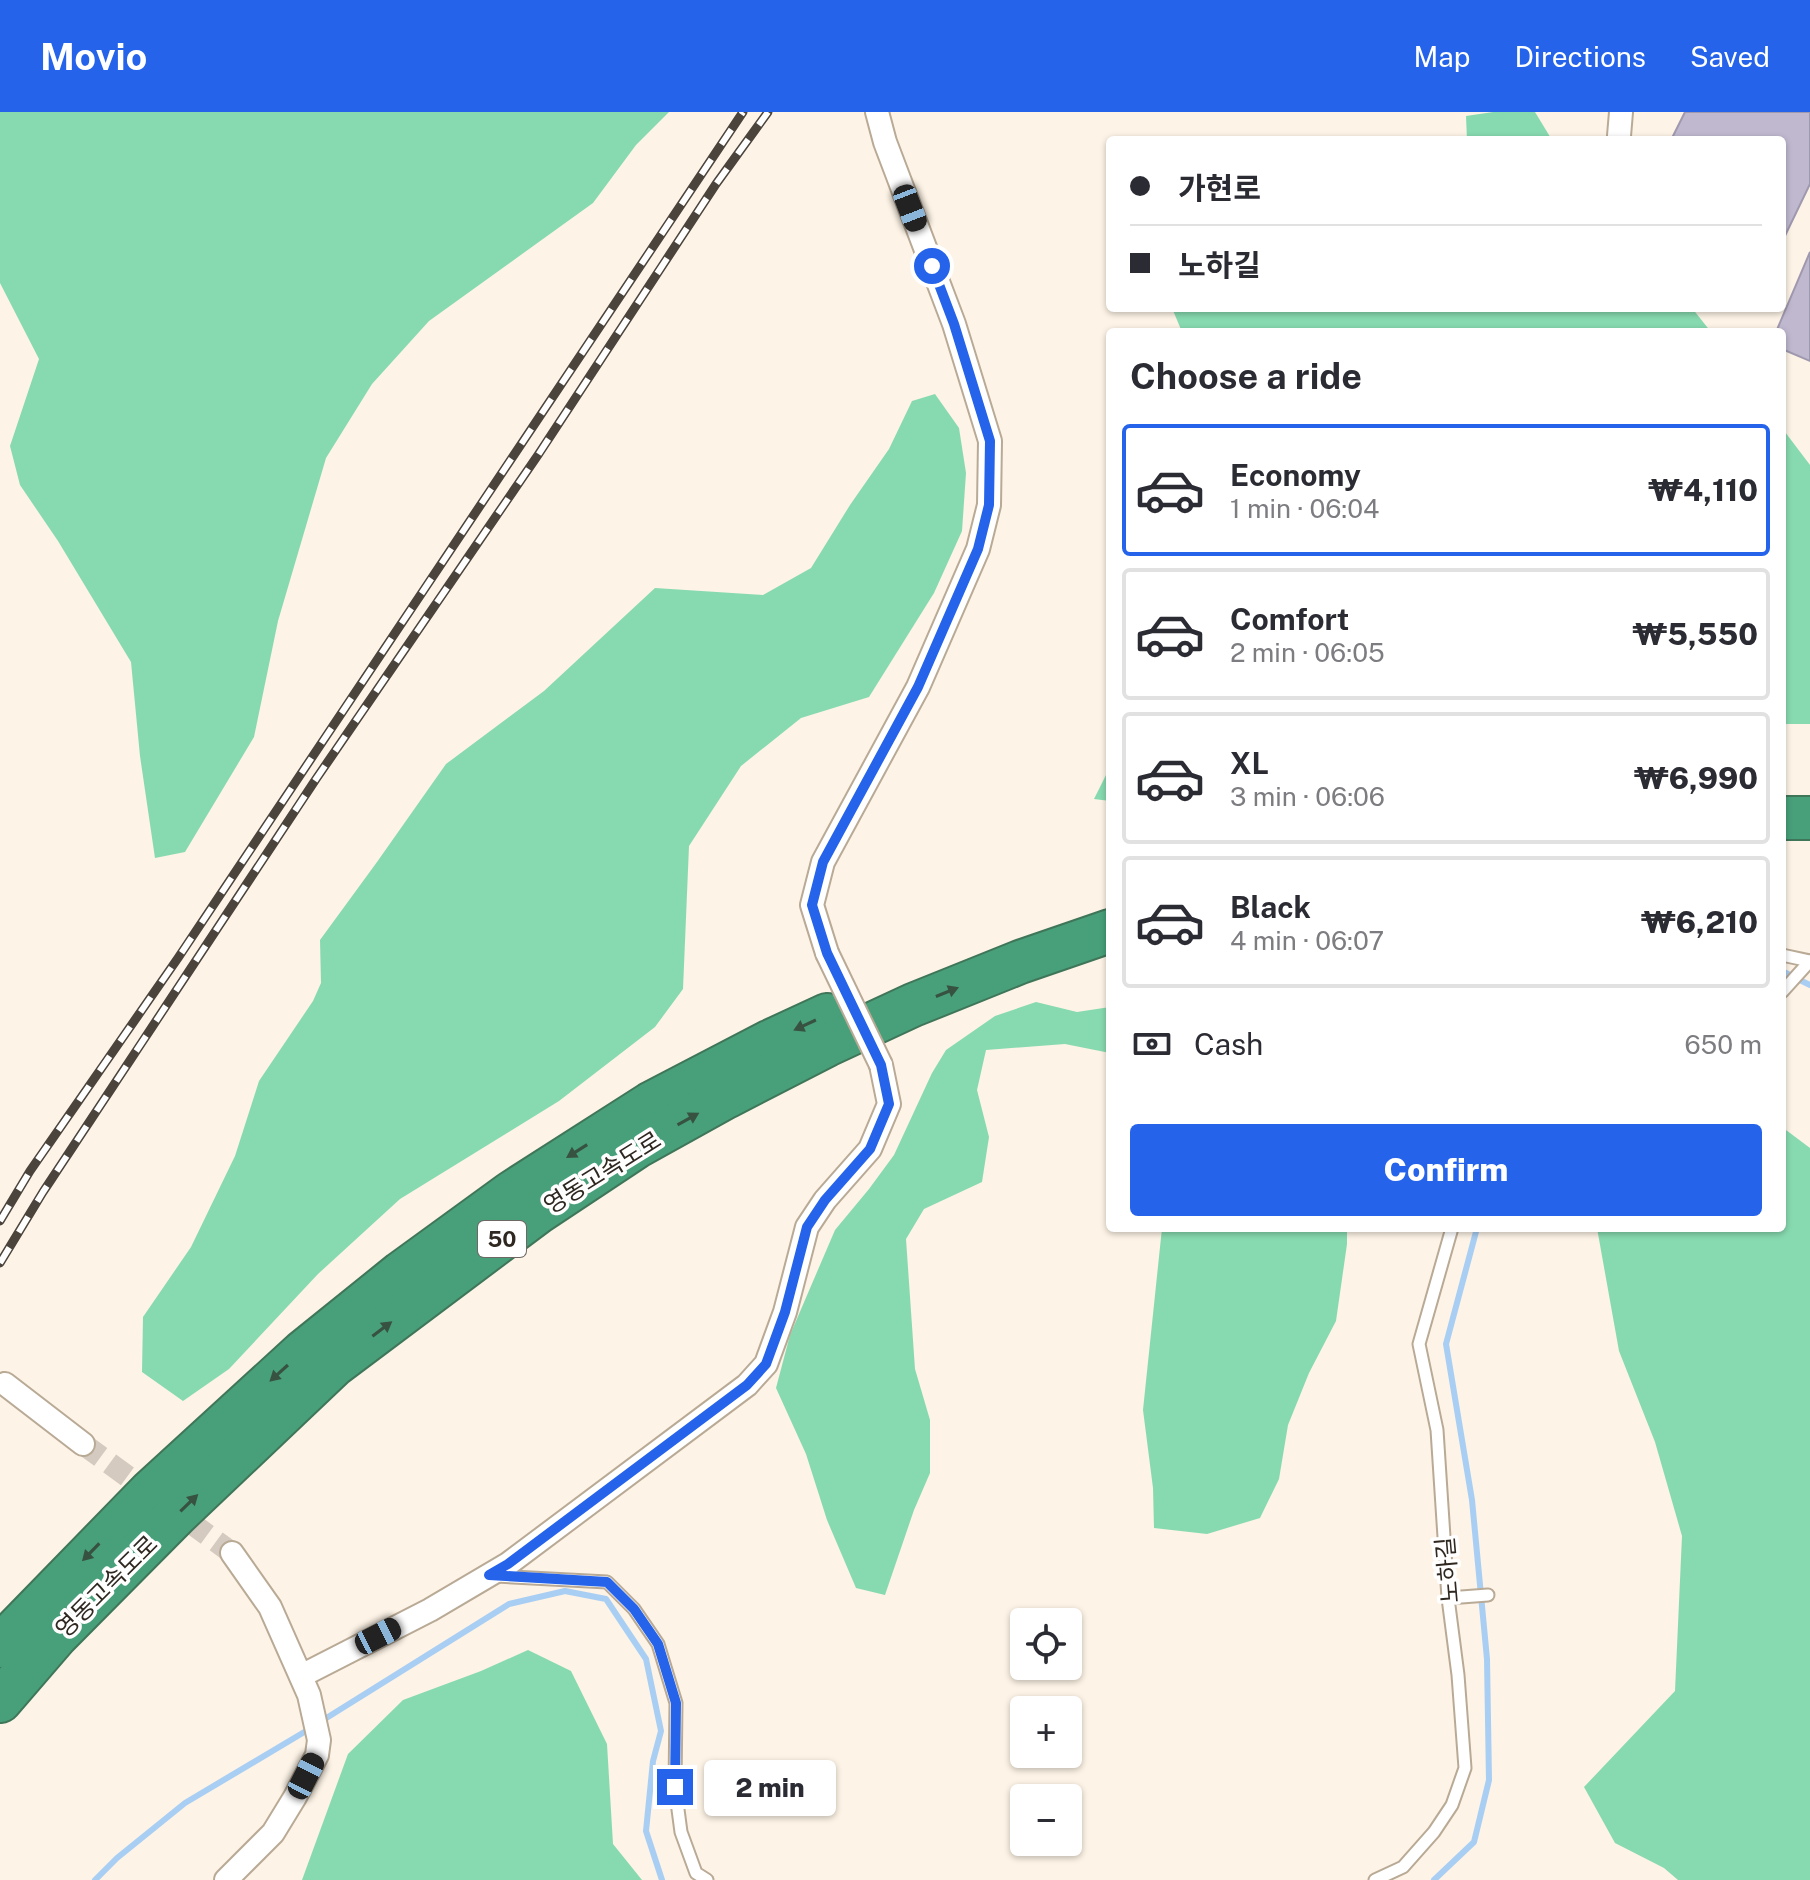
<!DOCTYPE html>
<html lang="en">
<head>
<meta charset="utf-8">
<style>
  body { margin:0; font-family:"Public Sans","Noto Sans KR",sans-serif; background:#f7f7f7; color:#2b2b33; height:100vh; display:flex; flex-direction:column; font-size:30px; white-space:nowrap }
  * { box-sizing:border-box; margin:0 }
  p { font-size:26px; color:#7c7c81 }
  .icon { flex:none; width:44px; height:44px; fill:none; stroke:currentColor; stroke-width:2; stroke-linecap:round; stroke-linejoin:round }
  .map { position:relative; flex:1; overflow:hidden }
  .sheet { position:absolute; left:1106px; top:216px; width:680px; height:904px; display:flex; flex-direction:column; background:#fff; border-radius:8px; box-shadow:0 2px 6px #0004 }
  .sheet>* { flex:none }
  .top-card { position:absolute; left:1106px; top:24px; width:680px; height:176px; border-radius:8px; box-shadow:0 2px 6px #0004; display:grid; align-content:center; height:176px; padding:0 24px; background:#fff }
  .tools { position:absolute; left:1010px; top:1496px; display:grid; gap:16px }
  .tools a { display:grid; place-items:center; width:72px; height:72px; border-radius:8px; background:#fff; box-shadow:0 2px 6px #0004; font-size:40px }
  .end { position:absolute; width:36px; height:36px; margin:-18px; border:10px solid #2563eb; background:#fff; box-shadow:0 0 0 4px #fff }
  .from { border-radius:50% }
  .bubble { position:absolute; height:56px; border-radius:8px; background:#fff; box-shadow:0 2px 6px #0004; font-size:26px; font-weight:800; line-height:56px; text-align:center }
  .car { position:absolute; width:24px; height:48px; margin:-24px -12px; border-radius:10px; box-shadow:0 0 6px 2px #0007; background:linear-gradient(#222 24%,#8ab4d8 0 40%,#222 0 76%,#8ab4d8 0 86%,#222 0) }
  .top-card b { display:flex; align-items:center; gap:28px; height:76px; font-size:30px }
  .top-card b+b { border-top:2px solid #e1e1e2 }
  .top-card i { width:20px; height:20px; background:#2b2b33 }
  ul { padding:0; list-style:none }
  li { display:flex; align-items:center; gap:24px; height:132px; margin:0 16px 12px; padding:0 8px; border:4px solid #e1e1e2; border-radius:8px }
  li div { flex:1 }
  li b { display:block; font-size:30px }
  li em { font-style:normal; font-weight:800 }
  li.on { border-color:#2563eb }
  li>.icon { width:72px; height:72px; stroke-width:1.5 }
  h2 { padding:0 24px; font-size:36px; line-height:96px }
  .pay { display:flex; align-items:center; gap:20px; height:88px; padding:0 24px; font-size:30px }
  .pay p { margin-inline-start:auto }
  .primary-button { display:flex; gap:16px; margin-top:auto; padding:16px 24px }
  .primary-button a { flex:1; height:92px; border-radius:8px; background:#2563eb; color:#fff; font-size:32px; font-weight:800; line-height:92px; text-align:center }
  header { display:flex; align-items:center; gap:48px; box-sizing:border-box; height:112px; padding:0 40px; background:#2563eb; color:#fff }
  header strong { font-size:38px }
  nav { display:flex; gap:44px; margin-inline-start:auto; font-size:28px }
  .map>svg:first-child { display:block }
  .green { fill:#87dab0 }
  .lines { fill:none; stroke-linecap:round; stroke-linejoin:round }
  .stream { stroke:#a9cef3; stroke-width:6 }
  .building { fill:#bfb8cf; stroke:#9f99af; stroke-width:2 }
  .street-tunnel { stroke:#d4cabf; stroke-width:22; stroke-dasharray:22 11; stroke-linecap:butt }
  .lane-casing { stroke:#b9aa96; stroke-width:15 }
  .street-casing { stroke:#b9aa96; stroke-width:26 }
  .highway-casing { stroke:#3f765a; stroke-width:46 }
  .lane { stroke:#fff; stroke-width:11 }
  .street { stroke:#fff; stroke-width:22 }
  .highway { stroke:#47a079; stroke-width:42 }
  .rail-casing { stroke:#4b443c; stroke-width:9 }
  .rail { stroke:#fff; stroke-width:6; stroke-dasharray:18; stroke-linecap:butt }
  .street-bridge-casing { stroke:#b9aa96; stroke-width:26; stroke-linecap:butt }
  .street-bridge { stroke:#fff; stroke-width:22 }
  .oneway { fill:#375240 }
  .route { stroke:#2563eb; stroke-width:10 }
  .labels { text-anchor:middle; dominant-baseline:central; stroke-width:7; stroke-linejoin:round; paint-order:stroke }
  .shield { fill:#fff; stroke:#6d6864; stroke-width:2 }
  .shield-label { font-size:22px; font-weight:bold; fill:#2f2821 }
  .street-label { font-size:24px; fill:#2f2821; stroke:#fff }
</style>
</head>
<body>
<header>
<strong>Movio</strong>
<nav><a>Map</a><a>Directions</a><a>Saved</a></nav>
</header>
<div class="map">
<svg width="1810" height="1768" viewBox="0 0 1810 1768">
  <rect width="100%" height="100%" fill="#fdf3e6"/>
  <!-- green -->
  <g class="green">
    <path d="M0,0H669L636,33L593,91L429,209L372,272L326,346L278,509L254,625L185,740L155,746L140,644L131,550L58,429L20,373L10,334L39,247L0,171Z"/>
    <path d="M1493,0H1535L1552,28H1467L1466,4Z"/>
    <path d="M1172,196H1692L1711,220H1182Z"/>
    <path d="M935,282L959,316L966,361L962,419L934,481L869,585L801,606L741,654L689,734L683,877L655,915L559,989L400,1087L318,1162L229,1257L183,1289L142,1260L143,1205L191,1135L235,1044L259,969L313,889L321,871L320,828L377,750L446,652L544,579L655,476L763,483L811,456L850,393L889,337L912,289Z"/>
    <path d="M1782,316L1810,353V612H1782Z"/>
    <path d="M1110,655V689L1094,687Z"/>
    <path d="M1036,890L1077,900L1110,895V941L1065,932L986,938L977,978L989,1025L982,1070L924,1097L906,1127L915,1257L930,1308V1361L914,1398L885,1483L856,1476L827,1408L806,1342L776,1276L790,1223L835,1118L869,1077L894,1043L932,961L946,938L995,904Z"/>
    <path d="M1782,1015L1810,1036V1768H1678L1664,1756L1615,1731L1584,1675L1675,1579L1682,1424L1655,1330L1619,1239L1597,1116H1782Z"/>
    <path d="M1162,1116H1347V1132L1336,1209L1309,1261L1288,1313L1279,1367L1260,1406L1207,1422L1154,1416L1153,1376L1143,1298Z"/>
    <path d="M528,1538L571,1559L607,1632L613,1732L642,1768H302L348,1642L403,1588L481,1559Z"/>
  </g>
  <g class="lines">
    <!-- stream -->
    <g class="stream">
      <path d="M1782,859L1810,873"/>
      <path d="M320,1610L509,1492L565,1479L606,1487L646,1547L661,1619L653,1649L646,1719L662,1768"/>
      <path d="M95,1768L117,1746L185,1691L311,1616"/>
      <path d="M1434,1768L1474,1730L1489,1668L1487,1547L1472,1388L1446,1232L1477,1116"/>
    </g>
  </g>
  <!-- building -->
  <g class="building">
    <path d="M1685,0H1810V72L1782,130V28H1671Z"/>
    <path d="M1810,140V249L1782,237V220H1776Z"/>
  </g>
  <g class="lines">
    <!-- street-tunnel -->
    <path class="street-tunnel" d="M83,1332L232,1441"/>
    <!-- lane casing -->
    <g class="lane-casing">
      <g id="lane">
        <path d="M1782,843L1810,849"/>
        <path d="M1782,880L1810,849"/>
        <path d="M496,1464L607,1470L634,1497L658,1532L676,1591L675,1675L681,1720L696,1761L707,1768"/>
        <path d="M1448,1486L1488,1483"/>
        <path d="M1375,1768L1403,1755L1434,1720L1452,1693L1465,1656L1458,1563L1448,1486L1437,1318L1419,1232L1452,1116"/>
      </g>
    </g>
    <!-- street casing -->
    <g class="street-casing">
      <g id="street">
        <path d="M1619,24L1621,0"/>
        <path d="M827,841L812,793L823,750L918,575L978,437L989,393L990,329L954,212L885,30L877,0"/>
        <path d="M5,1272L83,1332"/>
        <path d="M301,1564L430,1498L508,1452L747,1273L766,1252L785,1200L807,1115L825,1088L870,1037L889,992L881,953"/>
        <path d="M226,1768L273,1721L295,1685L317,1643L319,1628L309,1583L270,1495L232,1441"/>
      </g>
    </g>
    <!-- highway casing -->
    <g class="highway-casing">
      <g id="highway">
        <path d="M1782,706H1810"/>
        <path d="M0,1534L150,1380L303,1240L401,1161L511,1081L650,992L771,929L827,903"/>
        <path d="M0,1589L56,1524L177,1402L334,1253L538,1100L636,1035L726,985L827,933L913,893L1020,850L1110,819"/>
      </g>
    </g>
    <!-- lane -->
    <use href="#lane" class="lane"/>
    <!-- street -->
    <use href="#street" class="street"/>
    <!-- highway -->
    <use href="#highway" class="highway"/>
    <!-- rail casing -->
    <g class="rail-casing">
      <g id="rail">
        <path d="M0,1109L30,1059L178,846L743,0"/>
        <path d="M0,1151L43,1080L316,667L538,343L716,72L768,0"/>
      </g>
    </g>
    <!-- rail -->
    <use href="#rail" class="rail"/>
    <!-- street-bridge casing -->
    <g class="street-bridge-casing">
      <path id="street-bridge" d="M827,841L881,953"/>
    </g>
    <!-- street-bridge -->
    <use href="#street-bridge" class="street-bridge"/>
  </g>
  <!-- one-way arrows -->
  <defs><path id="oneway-solid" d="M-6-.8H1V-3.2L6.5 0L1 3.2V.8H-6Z" transform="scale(2)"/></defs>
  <g class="oneway">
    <use href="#oneway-solid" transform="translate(947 880) rotate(-22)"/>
    <use href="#oneway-solid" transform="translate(805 913) rotate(155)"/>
    <use href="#oneway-solid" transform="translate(688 1007) rotate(-29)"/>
    <use href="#oneway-solid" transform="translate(577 1039) rotate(148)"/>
    <use href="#oneway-solid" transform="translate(382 1217) rotate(-37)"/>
    <use href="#oneway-solid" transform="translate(279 1261) rotate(138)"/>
    <use href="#oneway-solid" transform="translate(189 1391) rotate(-44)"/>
    <use href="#oneway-solid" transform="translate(91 1440) rotate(134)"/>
  </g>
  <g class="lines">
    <!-- route -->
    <path class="route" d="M675,1675L676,1591L658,1532L634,1497L607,1470L489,1463L508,1452L747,1273L766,1252L785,1200L807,1115L825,1088L870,1037L889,992L881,953L827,841L812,793L823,750L918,575L978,437L989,393L990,329L954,212L932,154"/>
  </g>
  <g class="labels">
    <!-- shield labels -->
    <rect class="shield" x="478" y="1109" width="48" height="36" rx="6"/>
    <g class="shield-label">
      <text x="502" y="1127">50</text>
    </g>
    <!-- street labels -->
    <g class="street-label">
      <text transform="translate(602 1060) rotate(-32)">영동고속도로</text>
      <text transform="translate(1447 1458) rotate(-95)">노하길</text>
      <text transform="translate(106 1474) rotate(-45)">영동고속도로</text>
    </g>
  </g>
</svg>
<div class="tools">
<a><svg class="icon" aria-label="locate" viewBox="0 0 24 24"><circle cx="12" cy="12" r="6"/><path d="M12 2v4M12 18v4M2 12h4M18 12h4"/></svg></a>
<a>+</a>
<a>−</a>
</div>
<i class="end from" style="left:932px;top:154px"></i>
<i class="end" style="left:675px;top:1675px"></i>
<div class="bubble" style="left:704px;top:1648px;width:132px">2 min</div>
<i class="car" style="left:910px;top:96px;rotate:159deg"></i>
<i class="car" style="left:378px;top:1524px;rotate:63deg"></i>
<i class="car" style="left:306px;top:1664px;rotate:27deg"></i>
<div class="top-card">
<b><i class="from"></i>가현로</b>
<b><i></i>노하길</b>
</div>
<section class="sheet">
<h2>Choose a ride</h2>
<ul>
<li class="on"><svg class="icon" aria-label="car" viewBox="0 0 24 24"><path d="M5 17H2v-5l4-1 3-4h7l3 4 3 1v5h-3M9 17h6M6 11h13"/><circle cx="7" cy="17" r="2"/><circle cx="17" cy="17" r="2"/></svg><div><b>Economy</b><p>1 min · 06:04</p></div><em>₩4,110</em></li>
<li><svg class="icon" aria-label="car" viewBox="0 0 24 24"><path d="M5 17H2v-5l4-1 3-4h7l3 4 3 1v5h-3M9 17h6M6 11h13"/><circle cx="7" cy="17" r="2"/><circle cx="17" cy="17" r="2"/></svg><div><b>Comfort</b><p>2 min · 06:05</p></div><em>₩5,550</em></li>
<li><svg class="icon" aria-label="car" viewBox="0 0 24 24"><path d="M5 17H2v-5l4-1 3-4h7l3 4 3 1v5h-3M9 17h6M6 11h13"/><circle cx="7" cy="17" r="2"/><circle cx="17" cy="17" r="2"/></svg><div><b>XL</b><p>3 min · 06:06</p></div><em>₩6,990</em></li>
<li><svg class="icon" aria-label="car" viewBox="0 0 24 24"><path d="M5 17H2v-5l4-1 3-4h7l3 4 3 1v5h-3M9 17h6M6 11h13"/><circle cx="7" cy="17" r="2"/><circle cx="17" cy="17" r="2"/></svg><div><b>Black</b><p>4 min · 06:07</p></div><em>₩6,210</em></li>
</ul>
<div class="pay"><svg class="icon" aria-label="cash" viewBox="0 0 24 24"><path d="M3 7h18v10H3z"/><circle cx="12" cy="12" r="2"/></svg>Cash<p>650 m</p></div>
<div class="primary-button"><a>Confirm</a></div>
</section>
</div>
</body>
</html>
